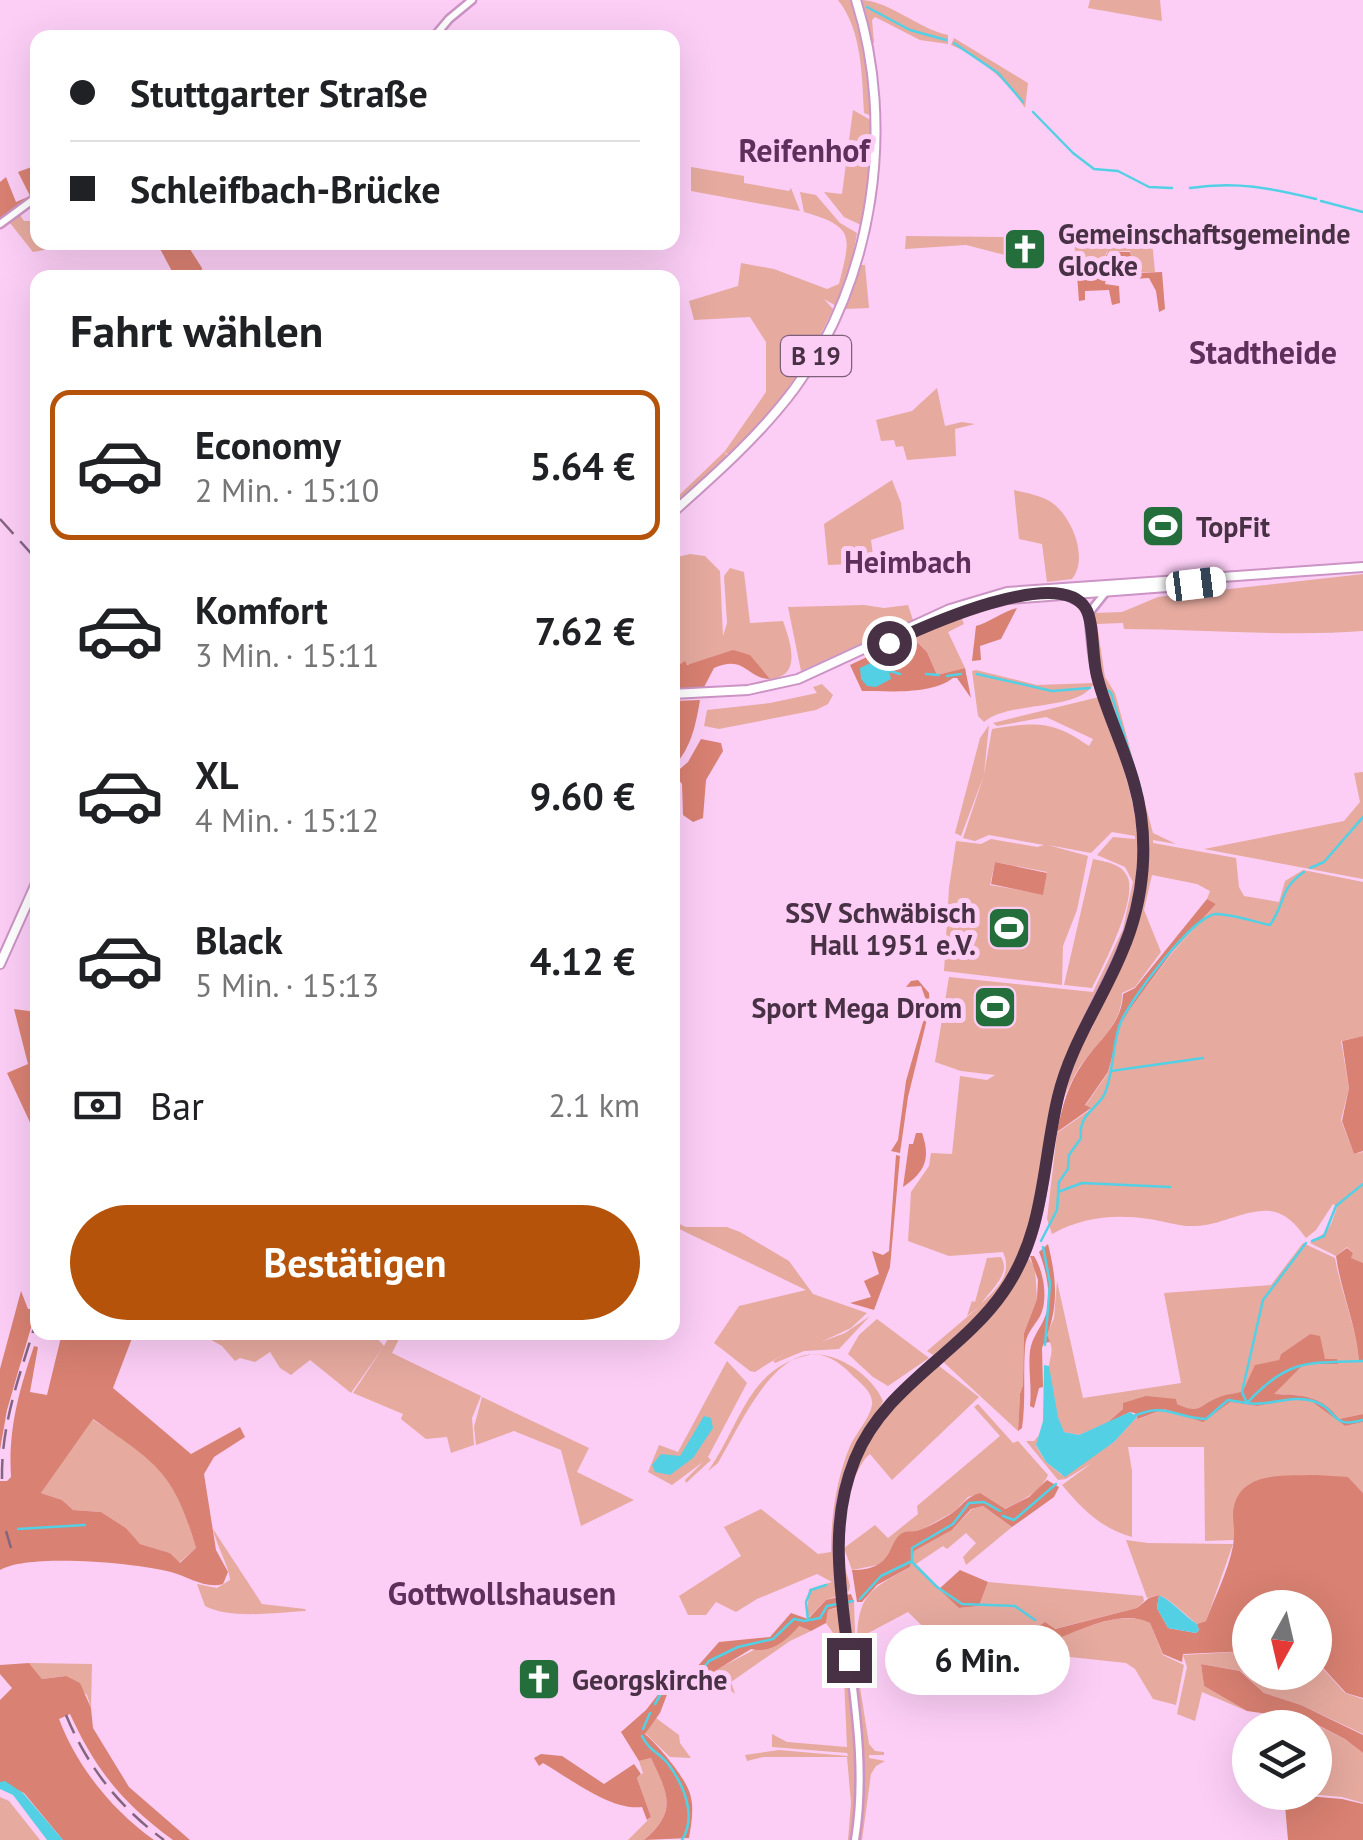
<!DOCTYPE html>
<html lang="de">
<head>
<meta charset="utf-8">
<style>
  body { margin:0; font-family:"PT Sans",sans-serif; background:#f2f2f2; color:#202124; height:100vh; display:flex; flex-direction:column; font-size:38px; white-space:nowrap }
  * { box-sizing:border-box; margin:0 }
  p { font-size:32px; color:#757577 }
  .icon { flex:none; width:55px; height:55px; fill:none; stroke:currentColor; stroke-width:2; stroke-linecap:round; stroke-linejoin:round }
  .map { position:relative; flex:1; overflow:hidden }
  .panel { position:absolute; left:30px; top:270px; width:650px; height:1070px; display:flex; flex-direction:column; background:#fff; border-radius:20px; box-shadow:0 10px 40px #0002 }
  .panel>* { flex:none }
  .banner { position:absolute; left:30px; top:30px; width:650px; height:220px; border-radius:20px; box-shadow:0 10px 40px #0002; display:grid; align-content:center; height:220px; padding:0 40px; background:#fff }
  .needle { width:65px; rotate:188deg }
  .fabs { position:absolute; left:1232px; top:1590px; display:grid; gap:20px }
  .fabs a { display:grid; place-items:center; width:100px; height:100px; border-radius:50%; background:#fff; box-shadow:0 10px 40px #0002; font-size:50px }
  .end { position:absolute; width:45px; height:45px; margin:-22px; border:12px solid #483145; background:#fff; box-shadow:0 0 0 5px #fff }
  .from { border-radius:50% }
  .bubble { position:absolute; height:70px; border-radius:35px; background:#fff; box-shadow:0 10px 40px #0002; font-size:32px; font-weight:600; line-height:70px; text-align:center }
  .car { position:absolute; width:30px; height:60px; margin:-30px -15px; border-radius:12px; box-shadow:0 0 8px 2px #0007; background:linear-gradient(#fff 24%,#345 0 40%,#fff 0 76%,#345 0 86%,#fff 0) }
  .banner b { display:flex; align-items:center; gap:35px; height:95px; font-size:38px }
  .banner b+b { border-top:2px solid #e0e0e0 }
  .banner i { width:25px; height:25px; background:#202124 }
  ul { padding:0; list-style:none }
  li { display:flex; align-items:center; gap:30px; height:150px; margin:0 20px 15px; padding:0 20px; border:5px solid transparent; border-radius:20px }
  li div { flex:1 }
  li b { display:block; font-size:38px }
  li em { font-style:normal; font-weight:600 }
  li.current { border-color:#b45309 }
  li>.icon { width:90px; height:90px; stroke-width:1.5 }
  h2 { padding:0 40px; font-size:45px; line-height:120px }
  .pay { display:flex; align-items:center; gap:25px; height:110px; padding:0 40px; font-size:38px }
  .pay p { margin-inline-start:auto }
  .button { display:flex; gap:20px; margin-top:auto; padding:20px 40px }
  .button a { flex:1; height:115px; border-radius:60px; background:#b45309; color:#fff; font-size:40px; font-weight:600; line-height:115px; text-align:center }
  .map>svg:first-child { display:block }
  .green { fill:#e6aa9f; fill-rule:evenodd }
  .forest { fill:#d98172; fill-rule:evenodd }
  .water { fill:#54d0e5 }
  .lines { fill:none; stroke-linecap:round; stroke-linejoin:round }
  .stream { stroke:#54d0e5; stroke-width:2.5 }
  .secondary-casing { stroke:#cb94c4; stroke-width:11 }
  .primary-casing { stroke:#cb94c4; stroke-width:12 }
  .secondary { stroke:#fff; stroke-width:6 }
  .primary { stroke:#fff; stroke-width:8 }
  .rail { stroke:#846580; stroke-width:2.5; stroke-dasharray:20 10; stroke-linecap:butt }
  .route { stroke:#483145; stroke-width:12 }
  .labels { text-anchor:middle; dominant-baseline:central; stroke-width:10; stroke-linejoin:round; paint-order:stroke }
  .shield { fill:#fccef6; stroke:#7e607a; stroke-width:2.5 }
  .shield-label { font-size:25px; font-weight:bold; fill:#483145 }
  .poi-label { font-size:28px; font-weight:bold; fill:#483145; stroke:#fccef6; text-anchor:start }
  .neighbourhood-label { font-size:30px; font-weight:bold; fill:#5e2f5a; stroke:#fccef6 }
  .quarter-label { font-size:32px; font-weight:bold; fill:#5e2f5a; stroke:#fccef6 }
</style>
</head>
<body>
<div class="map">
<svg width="1363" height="1840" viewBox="0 0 1363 1840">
  <rect width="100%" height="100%" fill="#fccef6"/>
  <!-- green -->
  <g class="green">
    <path d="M838,0H854L871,72L872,116L864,113C862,76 862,30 838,0Z"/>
    <path d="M860,0C889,0 916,28 948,35V44L920,40L875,17L872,20L874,42L872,46Z"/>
    <path d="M1090,0H1160L1162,21L1088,8Z"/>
    <path d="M954,38L1028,83L1025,108C1007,81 981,57 951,45Z"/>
    <path d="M853,110L874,122L869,182L861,225L844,217L824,192L842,194Z"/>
    <path d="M691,167L744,176V183L789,191L791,188L800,211L691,191Z"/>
    <path d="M800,192L816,195L840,223L857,233L850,272L838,307L824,299L833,309C805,370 776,408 731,457L725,452L728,458L673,507V501L725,451L766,392V342L750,317L694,320L689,301L738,286L741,263L774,269L827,289L839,284C850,238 857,227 804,212Z"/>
    <path d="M20,215L24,221H37L38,242L51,243L44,250L33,252L10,223Z"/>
    <path d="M1145,224L1146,239L1152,241L1155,272H1136L1130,251L1107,252L1096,274H1077L1073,230Z"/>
    <path d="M906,236L1004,237L1005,255L966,245L905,249Z"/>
    <path d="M859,265H865L869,308L844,309Z"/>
    <path d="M937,388L945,426L962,422L975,424L955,429L956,456L907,460L903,446L896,447L894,440L881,441L876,420L912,411Z"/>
    <path d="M892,480L901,503L904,529L871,540L874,563L828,565L824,524Z"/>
    <path d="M1014,490C1023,492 1043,496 1051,502C1072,516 1089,558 1072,579L1047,582L1042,544L1019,539Z"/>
    <path d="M690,554L705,556L720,571L723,636L727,623L724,576L730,568L744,572L750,623L783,621C791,644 802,676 770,679C726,627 726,666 675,665L673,669V558Z"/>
    <path d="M1363,574V631C1284,637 1204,629 1124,629L1123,623L1097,624L1105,677L1115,693L1153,833L1176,844L1153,840V843L1236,858L1239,887L1244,896L1279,902L1285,881L1303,870L1363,882V1036L1341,1041L1349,1088L1341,1120L1354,1154L1363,1152V1263L1350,1258L1353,1253L1347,1247L1336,1256L1310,1243C1330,1230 1329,1231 1337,1207L1333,1204L1316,1230L1306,1238C1297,1226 1287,1213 1270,1211C1245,1209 1220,1226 1195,1226C1180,1227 1164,1221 1149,1219C1114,1214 1083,1217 1052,1234L1047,1219L1057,1133L1091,1109L1085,1106L1108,1073L1121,1024L1130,1009L1172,953L1216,904L1207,899L1210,891L1197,884L1152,875L1144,910L1161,952L1135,987L1122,993C1122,1024 1101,1038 1084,1061C1074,1073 1068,1090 1061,1104L1071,1063L1093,1026L1095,1012L1128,944L1139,911L1146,864L1135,779L1097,663L1095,613L1122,612L1158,597Z"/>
    <path d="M864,605L884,608L908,605L913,620L801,671L788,607Z"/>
    <path d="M960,615L964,624L948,632L965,668L937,675L927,652L911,636Z"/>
    <path d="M976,670L1037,685L1094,683C1080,712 1010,700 984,722L978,716L972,671Z"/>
    <path d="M822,684L833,695L828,704L816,710L719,729L704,726L707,710L770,703L817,693L813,687Z"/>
    <path d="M1099,697C1119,755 1143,812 1138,875C1133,950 1081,1011 1060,1081C1041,1142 1045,1209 1015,1266C996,1303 965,1330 933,1355L927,1351L980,1306L967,1316L972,1301L975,1302L987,1258L1001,1257C1012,1274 990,1290 981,1304C997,1288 1013,1275 1003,1252L949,1256L908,1241L911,1192L929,1166L931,1153L952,1154L960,1076L987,1080L995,1075L961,1071L935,1062L949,977L1093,992L1123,929L1133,882L1125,867L1097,855L1113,837L1135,839V836L1112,832L1091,853L1048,845L1088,856L1077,910L1063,946L1062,985L944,971L949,888L956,841L981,844L991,839L1037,847L1044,845L989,835L975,841L963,838L984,775L961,836L955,833L980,738L989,725L984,774L992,729C1035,722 1052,720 1089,746L1093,739L1046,717L997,726L993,723ZM995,862L1047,872L1043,894L990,885Z"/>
    <path d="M1363,772V879L1204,849L1344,821L1360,802L1354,773Z"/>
    <path d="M1093,859C1105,862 1121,863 1127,876C1139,897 1103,967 1092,988L1064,985Z"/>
    <path d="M673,1221L686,1227H727L740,1232L789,1261L813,1294L867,1313L851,1328L821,1342L845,1333L870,1316L839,1349L804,1351L775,1363L773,1361L785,1353L755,1372L750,1371L714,1343L739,1306L806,1290L673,1226Z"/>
    <path d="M1303,1243L1335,1258C1341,1293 1356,1325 1359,1361H1363V1414L1339,1419C1322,1395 1301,1395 1273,1394L1304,1364L1325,1359L1310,1334L1281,1354L1279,1360L1243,1391L1217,1398L1202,1409L1190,1410L1177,1404L1123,1409L1107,1423L1079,1435L1064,1432C1057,1420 1047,1380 1049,1365C1051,1353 1055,1348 1046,1336L1054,1318L1057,1281L1083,1398L1181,1383L1164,1293L1271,1285Z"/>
    <path d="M1027,1255L1035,1268L1037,1299L1024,1333L1023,1385L1020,1394L1018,1431L939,1358C977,1332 1006,1297 1027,1255Z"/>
    <path d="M877,1319L929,1358L888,1386L873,1377L848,1354L859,1335Z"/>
    <path d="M199,1333L375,1336L384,1346L391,1333H402L392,1353L481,1396L472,1418L474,1445L451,1453L447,1437L426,1439L401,1419L403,1414L353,1393L384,1346L351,1393L310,1360L291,1375L280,1368L270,1352L255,1362L240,1358L235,1361L222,1346Z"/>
    <path d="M814,1354C842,1355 872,1376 883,1401C875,1418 862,1432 854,1449C832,1495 833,1547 838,1596L826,1600L807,1619L809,1589L832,1582L817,1574L757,1599L736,1612L716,1602L706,1615H688L679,1596L741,1556L724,1527L761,1509L818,1554L831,1552C831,1516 836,1480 850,1446C856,1433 870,1418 872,1405C874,1392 859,1382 851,1374C788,1309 743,1422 718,1463L708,1471C742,1423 748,1365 814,1354Z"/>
    <path d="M727,1361L747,1383L708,1457L711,1460L686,1483L685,1480L703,1462L672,1485L648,1472L659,1445L678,1452Z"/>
    <path d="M934,1362L979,1397L892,1480L870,1454C852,1467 838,1531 841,1554C843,1565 848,1575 850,1586L849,1591L844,1592C832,1480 859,1439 934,1362Z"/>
    <path d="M482,1397L589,1448L577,1472L634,1500L581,1526L561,1450L514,1431L476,1445L474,1427Z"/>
    <path d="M1291,1400L1311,1401L1345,1426L1363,1422V1493L1348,1477L1233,1513L1234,1540L1205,1541L1204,1447H1128L1132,1471V1537C1102,1529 1081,1508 1062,1485L1092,1463L1066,1479L1058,1480L1026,1441H1034L1039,1435L1036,1446L1046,1462L1062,1475L1114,1442L1137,1417L1139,1419L1164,1409L1202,1421L1230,1402L1257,1406Z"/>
    <path d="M978,1404L1013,1443L1018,1441L1048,1475C1040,1493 1021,1501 1004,1509L980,1494L968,1497L955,1511L918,1532L904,1533L896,1539L890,1556L878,1565L852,1570L844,1548L875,1525L888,1538L918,1514L917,1506L1000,1436L974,1407Z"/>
    <path d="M92,1419C117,1436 149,1452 167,1476C183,1496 189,1524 196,1548L179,1563L170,1553L140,1544L126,1528L101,1512L73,1510L62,1500L41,1493Z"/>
    <path d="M983,1506L1012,1527L966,1565L963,1557L976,1543L966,1533L947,1549L943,1546L916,1564L959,1608L979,1606L988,1582L1143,1596L1144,1601L1137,1608L1054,1629V1639C1082,1630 1121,1609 1150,1623L1163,1655L1184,1665L1176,1705L1153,1699L1135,1669L1126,1663L1070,1657L953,1656L908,1612L857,1639C859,1592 872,1589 910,1567L914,1551L952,1530L972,1509Z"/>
    <path d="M213,1529L262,1604L305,1609L306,1611C276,1612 233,1620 205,1606L197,1584L217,1588L230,1580C230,1569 216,1544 213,1529Z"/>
    <path d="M1126,1540L1148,1543L1233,1544L1206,1621L1197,1624C1184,1614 1174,1602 1159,1595L1147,1598Z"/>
    <path d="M854,1602L856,1662L869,1744L875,1751L884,1752V1755H869V1758L885,1761L876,1766L871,1774L862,1840H858L863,1765L845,1605Z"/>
    <path d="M840,1607L856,1766L852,1840H848L851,1803L847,1757H763L747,1761L745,1755L779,1750L848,1756L847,1753L772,1747V1734L787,1742L847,1747L843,1656L840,1643L826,1623L828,1610Z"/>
    <path d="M799,1626L811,1631L790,1641L731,1682L735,1694L710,1673Z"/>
    <path d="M1250,1651V1672H1315V1660L1345,1693L1363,1699V1734L1301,1705L1264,1693L1241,1671L1201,1664L1204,1686L1247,1711L1202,1692L1195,1721L1177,1714L1187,1667L1183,1655Z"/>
    <path d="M29,1663L92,1664L91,1708L87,1695L65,1676L42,1679Z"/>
    <path d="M1261,1715L1306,1720L1345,1739L1363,1753V1803L1342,1797L1296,1793L1315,1792V1728L1260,1727Z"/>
    <path d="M656,1718L679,1735L680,1743L691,1758L670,1757L645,1733Z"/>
    <path d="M651,1758C668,1793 678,1811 644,1840H628L651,1817L637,1778L643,1773L639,1761Z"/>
    <path d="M0,1797L9,1801L40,1840H0Z"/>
  </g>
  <!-- forest -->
  <g class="forest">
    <path d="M37,165V193L0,218V182L6,177L16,202L30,196L18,172Z"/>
    <path d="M157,243H186L202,268L201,277H175Z"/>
    <path d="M1108,252H1130L1136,273L1162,272L1165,309L1159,312L1156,291L1149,278L1131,279L1126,259L1110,260L1105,284L1119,286L1120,303L1112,305L1109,290L1085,291V300L1079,301L1077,275H1096Z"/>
    <path d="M1017,608L1001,639L980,646L981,660L972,661L976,626C991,622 1001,612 1017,608Z"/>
    <path d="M911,636L927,652L937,675L965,668L971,698L957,678H953C931,695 889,691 862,691L850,665Z"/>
    <path d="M733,650L750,655L770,679C746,678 745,654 714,668L702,691L679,693L673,687V669L685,661L687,665Z"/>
    <path d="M700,700C696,724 691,749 673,767V701Z"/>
    <path d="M701,739L721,743L723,751L706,780L703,818L693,822L683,815L682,784L674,774L688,762Z"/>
    <path d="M995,862L1047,873L1043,895L991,884Z"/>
    <path d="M1207,899L1216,904L1172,952L1130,1009L1121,1024L1108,1072L1085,1105L1091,1108L1057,1132C1062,1107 1068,1084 1083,1063C1099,1039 1122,1025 1123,994L1135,988Z"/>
    <path d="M918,980L929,993L930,1007L908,1097L900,1153L891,1151L898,1140L906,1081L925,1015L927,1003L921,986L906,987L911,981Z"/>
    <path d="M14,1009L36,1012L33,1053L37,1131H34L7,1073L28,1064Z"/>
    <path d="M1363,1036V1151L1354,1154L1342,1121L1349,1088L1342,1041Z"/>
    <path d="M916,1133H922C931,1159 925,1172 903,1187L909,1144H913Z"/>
    <path d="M896,1155L900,1156L890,1267L874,1310L850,1303L871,1297L864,1281L879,1274L872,1251L883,1255L889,1251Z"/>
    <path d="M1048,1244C1056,1276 1059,1304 1047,1335L1050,1342L1044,1343L1042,1348L1043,1387L1039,1388L1034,1408L1030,1406C1032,1386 1028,1369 1030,1351C1032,1336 1042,1327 1046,1314C1052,1296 1046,1269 1039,1252Z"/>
    <path d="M1347,1248L1353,1253L1351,1258L1363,1263V1361H1359C1356,1324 1341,1292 1336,1256Z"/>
    <path d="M1030,1256H1034C1044,1272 1049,1301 1039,1318C1032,1329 1026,1334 1025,1347C1023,1374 1026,1401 1022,1428L1018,1431L1020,1394L1023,1385L1024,1333L1037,1299L1038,1280Z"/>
    <path d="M21,1291L28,1309H32L37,1297V1307L7,1410L0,1450V1369Z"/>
    <path d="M62,1333H134L113,1388L191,1454L240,1427L245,1437L214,1457L204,1474L216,1550L228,1572L223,1584C205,1589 189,1577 171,1572C137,1563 29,1553 0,1570V1481H7L11,1477C8,1429 19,1391 34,1346L38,1347L30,1392L47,1395ZM93,1419C156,1463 174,1471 196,1548L180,1563L170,1553L140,1544L126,1528L101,1512L73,1510L62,1500L41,1493Z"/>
    <path d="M1310,1334L1320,1336L1325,1359H1337L1338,1364H1304L1274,1394C1301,1395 1322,1395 1339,1419L1363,1414V1422L1345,1426L1311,1401L1291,1400L1257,1406L1230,1402L1203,1422L1164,1409L1138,1419L1135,1413L1130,1412L1107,1423L1123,1409V1403L1146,1396L1176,1399L1177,1404C1201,1415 1198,1406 1217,1398C1225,1394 1235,1394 1243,1391L1255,1365L1279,1360L1281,1354Z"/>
    <path d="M1316,1475L1348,1477L1363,1493V1698L1346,1693L1315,1659V1608H1250V1651L1183,1654L1182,1662L1163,1654L1150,1623C1121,1608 1082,1630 1053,1640L1039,1626L1045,1622L1055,1629L1137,1608L1149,1598L1159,1595L1157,1608L1168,1628L1196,1633L1199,1630L1197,1624L1206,1621C1215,1596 1228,1572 1233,1546C1235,1535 1233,1525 1233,1514C1236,1470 1285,1476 1316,1475Z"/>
    <path d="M1047,1480L1059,1487L1054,1497L1012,1527L983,1506L971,1509L952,1530L914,1551L910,1567L877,1585L862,1602H857L852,1570C899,1570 885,1539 905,1532C910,1531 915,1532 920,1530C931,1526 945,1518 955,1511C964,1503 967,1497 980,1493L1005,1509L1029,1497Z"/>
    <path d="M960,1570L988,1582L979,1606L959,1608L939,1589Z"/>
    <path d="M851,1594L854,1602L828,1610L826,1623L811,1631L799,1626C787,1640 771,1654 751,1649L687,1688L668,1692L660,1713L645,1734C658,1745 689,1781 691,1798C694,1810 691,1826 689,1838L644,1840C678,1811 668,1794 651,1758L639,1761L621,1732L646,1710L667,1683L689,1676L719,1642L770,1637L791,1613L808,1619L826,1600Z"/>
    <path d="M29,1663L42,1679L66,1676L80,1683L91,1708L93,1728L129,1787L190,1840H173C122,1803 96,1770 70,1714L59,1719C77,1767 112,1810 154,1840H63L24,1793L0,1782V1700L12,1688L0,1674V1665Z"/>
    <path d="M1201,1664L1240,1671L1264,1693L1301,1705L1363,1735V1753L1345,1739L1306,1719L1247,1711L1204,1686Z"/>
    <path d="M541,1754L562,1756L604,1784L634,1764L641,1774L637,1778L651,1817L647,1820L642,1807C611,1811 571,1779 543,1763L539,1766L534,1758Z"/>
    <path d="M1284,1794L1342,1799L1363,1804V1840H1288Z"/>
  </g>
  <!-- water -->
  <g class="water">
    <path d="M883,657L886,658L891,679L876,687L867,686L861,679L860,668Z"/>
    <path d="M1044,1365L1049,1366L1058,1417L1064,1432L1079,1435L1130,1412L1137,1417L1114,1442L1065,1477L1046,1462L1036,1445L1043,1421Z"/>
    <path d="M704,1416L711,1418L713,1428L693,1458L670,1475L655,1472L652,1465L661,1454L680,1456Z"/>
    <path d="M1159,1595C1174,1602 1183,1615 1197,1624L1199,1630L1196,1633L1168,1628L1157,1608Z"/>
    <path d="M5,1781L23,1793L63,1840H47L13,1795L0,1789V1782Z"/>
  </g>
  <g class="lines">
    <!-- stream -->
    <g class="stream">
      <path d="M867,7L910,30L946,40"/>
      <path d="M954,43L998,73L1023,102"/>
      <path d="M1033,112L1073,153L1094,169L1118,171L1149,187L1172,188"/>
      <path d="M1190,188C1237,181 1270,188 1316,199"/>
      <path d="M1321,201L1363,212"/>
      <path d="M890,671L900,674"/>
      <path d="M926,674L939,675"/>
      <path d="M977,674L1052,691L1090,688"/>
      <path d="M947,676L961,674"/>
      <path d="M1106,689L1111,693L1141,790"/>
      <path d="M1310,868L1324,862L1363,817"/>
      <path d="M1111,1071L1203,1058"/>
      <path d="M1058,1192L1082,1183L1170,1187"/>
      <path d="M1041,1241L1057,1210L1059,1182L1068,1169L1069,1155L1081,1138C1078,1113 1099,1108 1105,1093C1114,1071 1112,1046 1120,1024C1129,1001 1193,915 1216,914C1233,914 1254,922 1270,925C1286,902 1279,889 1304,872"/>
      <path d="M1312,1241L1324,1236L1336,1206L1363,1184"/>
      <path d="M1306,1243L1263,1300L1242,1392L1247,1403C1269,1407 1291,1394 1313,1401C1338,1408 1330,1430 1363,1420"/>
      <path d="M1043,1247L1050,1283L1045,1345"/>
      <path d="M1134,1416C1166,1402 1175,1418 1206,1419L1228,1400L1247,1403C1288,1359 1306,1363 1363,1361"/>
      <path d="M1003,1516L1014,1520L1056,1484"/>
      <path d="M18,1529L85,1525"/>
      <path d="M912,1562L937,1587L962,1604L1015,1606L1035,1620"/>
      <path d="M860,1599L881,1576L912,1561V1548L953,1524L969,1503L984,1502L1000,1511"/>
      <path d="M808,1620L806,1602L811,1590L826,1585"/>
      <path d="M655,1704L666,1685L694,1679L709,1661L738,1647L773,1639L794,1619L804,1621L820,1618L827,1606L853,1601"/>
      <path d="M643,1729L650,1713"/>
      <path d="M642,1736C650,1752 659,1752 669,1765C684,1786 697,1816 682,1840"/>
    </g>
    <!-- secondary casing -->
    <g class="secondary-casing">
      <g id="secondary">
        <path d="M433,38L449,19L472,0"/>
        <path d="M0,224L38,196"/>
        <path d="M1066,595L1082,603L1089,613"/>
        <path d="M855,1840C867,1768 853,1693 845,1622C839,1577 833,1531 845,1487C872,1385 964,1359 1013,1277C1048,1219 1042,1151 1061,1088C1090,989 1152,939 1142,825C1138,774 1112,729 1098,681C1092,658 1090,636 1089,613L1105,593"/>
      </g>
    </g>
    <!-- primary casing -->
    <g class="primary-casing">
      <g id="primary">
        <path d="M672,513C716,474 760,435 795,388C874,280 896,126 856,0"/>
        <path d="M929,624L967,609L1008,599L1180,586"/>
        <path d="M672,694L748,690L798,679L950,609L1007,592L1363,567"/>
        <path d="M0,964L38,879"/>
      </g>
    </g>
    <!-- secondary -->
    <use href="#secondary" class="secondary"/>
    <!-- primary -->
    <use href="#primary" class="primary"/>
    <!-- rail -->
    <g class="rail">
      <path d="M0,519L38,561"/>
      <path d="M38,1018L34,1053L38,1112"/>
      <path d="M2,1479C1,1420 22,1370 38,1315"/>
      <path d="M6,1531L11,1548"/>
      <path d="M66,1715C87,1766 119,1807 164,1840"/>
    </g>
  </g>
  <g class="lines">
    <!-- route -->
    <path class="route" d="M849,1660C841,1591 828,1525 855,1459C885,1385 961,1354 1004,1291C1045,1232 1042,1164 1058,1097C1070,1045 1102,1001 1122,952C1145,899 1150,838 1134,783C1124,746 1106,712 1097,676C1092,658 1094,622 1086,609C1060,564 923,627 889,643"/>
  </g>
  <!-- icons -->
  <defs>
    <g id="church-square" transform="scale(2.25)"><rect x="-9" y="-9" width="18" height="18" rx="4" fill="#246e3c" stroke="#fccef6"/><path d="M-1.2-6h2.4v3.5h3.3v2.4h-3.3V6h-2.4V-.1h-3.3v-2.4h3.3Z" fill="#fff"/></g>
    <g id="stadium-square" transform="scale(2.25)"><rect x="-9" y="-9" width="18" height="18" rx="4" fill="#246e3c" stroke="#fccef6"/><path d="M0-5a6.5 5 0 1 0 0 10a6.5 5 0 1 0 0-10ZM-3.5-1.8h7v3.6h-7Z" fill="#fff"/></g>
  </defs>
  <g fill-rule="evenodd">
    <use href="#church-square" x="1025" y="249"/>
    <use href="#stadium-square" x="1163" y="526"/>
    <use href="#stadium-square" x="1009" y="928"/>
    <use href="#stadium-square" x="995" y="1007"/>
    <use href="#church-square" x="539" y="1679"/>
  </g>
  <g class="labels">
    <!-- shield labels -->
    <rect class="shield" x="781" y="336" width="70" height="40" rx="8"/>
    <g class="shield-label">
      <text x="816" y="356">B 19</text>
    </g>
    <!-- poi labels -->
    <g class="poi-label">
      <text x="1058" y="233">Gemeinschaftsgemeinde<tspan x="1058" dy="32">Glocke</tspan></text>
      <text x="1196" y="526">TopFit</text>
      <text x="976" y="912" text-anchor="end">SSV Schwäbisch<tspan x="976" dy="32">Hall 1951 e.V.</tspan></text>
      <text x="962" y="1007" text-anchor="end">Sport Mega Drom</text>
      <text x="572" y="1679">Georgskirche</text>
    </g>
    <!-- neighbourhood labels -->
    <g class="neighbourhood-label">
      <text x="908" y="561">Heimbach</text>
    </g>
    <!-- quarter labels -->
    <g class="quarter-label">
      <text x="804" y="150">Reifenhof</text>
      <text x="1263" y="352">Stadtheide</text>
      <text x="502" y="1593">Gottwollshausen</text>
    </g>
  </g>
</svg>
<div class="fabs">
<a><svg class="needle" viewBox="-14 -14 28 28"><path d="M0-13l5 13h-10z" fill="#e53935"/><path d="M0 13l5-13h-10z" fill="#757577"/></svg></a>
<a><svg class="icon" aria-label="layers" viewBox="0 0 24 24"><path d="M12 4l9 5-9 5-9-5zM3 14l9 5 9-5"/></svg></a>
</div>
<i class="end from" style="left:889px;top:643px"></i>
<i class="end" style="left:849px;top:1660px"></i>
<div class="bubble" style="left:885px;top:1625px;width:185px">6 Min.</div>
<i class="car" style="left:1196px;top:584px;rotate:83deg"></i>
<div class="banner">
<b><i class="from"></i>Stuttgarter Straße</b>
<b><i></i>Schleifbach-Brücke</b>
</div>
<section class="panel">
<h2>Fahrt wählen</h2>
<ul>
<li class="current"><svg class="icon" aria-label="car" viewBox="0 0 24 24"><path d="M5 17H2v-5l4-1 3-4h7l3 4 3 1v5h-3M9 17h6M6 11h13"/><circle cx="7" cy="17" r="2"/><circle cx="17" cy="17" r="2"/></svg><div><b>Economy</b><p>2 Min. · 15:10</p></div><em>5.64 €</em></li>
<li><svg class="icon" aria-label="car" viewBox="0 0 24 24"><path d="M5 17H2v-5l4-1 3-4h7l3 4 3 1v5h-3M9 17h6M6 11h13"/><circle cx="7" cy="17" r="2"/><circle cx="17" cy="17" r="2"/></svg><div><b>Komfort</b><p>3 Min. · 15:11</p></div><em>7.62 €</em></li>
<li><svg class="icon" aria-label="car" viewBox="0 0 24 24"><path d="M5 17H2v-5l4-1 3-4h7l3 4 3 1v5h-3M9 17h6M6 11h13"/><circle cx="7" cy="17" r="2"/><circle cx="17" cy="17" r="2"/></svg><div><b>XL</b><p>4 Min. · 15:12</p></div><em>9.60 €</em></li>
<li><svg class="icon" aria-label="car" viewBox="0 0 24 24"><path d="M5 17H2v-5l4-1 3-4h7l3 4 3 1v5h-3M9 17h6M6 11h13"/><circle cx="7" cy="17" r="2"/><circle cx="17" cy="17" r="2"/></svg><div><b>Black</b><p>5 Min. · 15:13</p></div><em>4.12 €</em></li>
</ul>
<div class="pay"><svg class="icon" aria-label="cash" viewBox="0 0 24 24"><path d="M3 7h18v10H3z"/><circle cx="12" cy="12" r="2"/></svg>Bar<p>2.1 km</p></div>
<div class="button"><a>Bestätigen</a></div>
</section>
</div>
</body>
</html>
